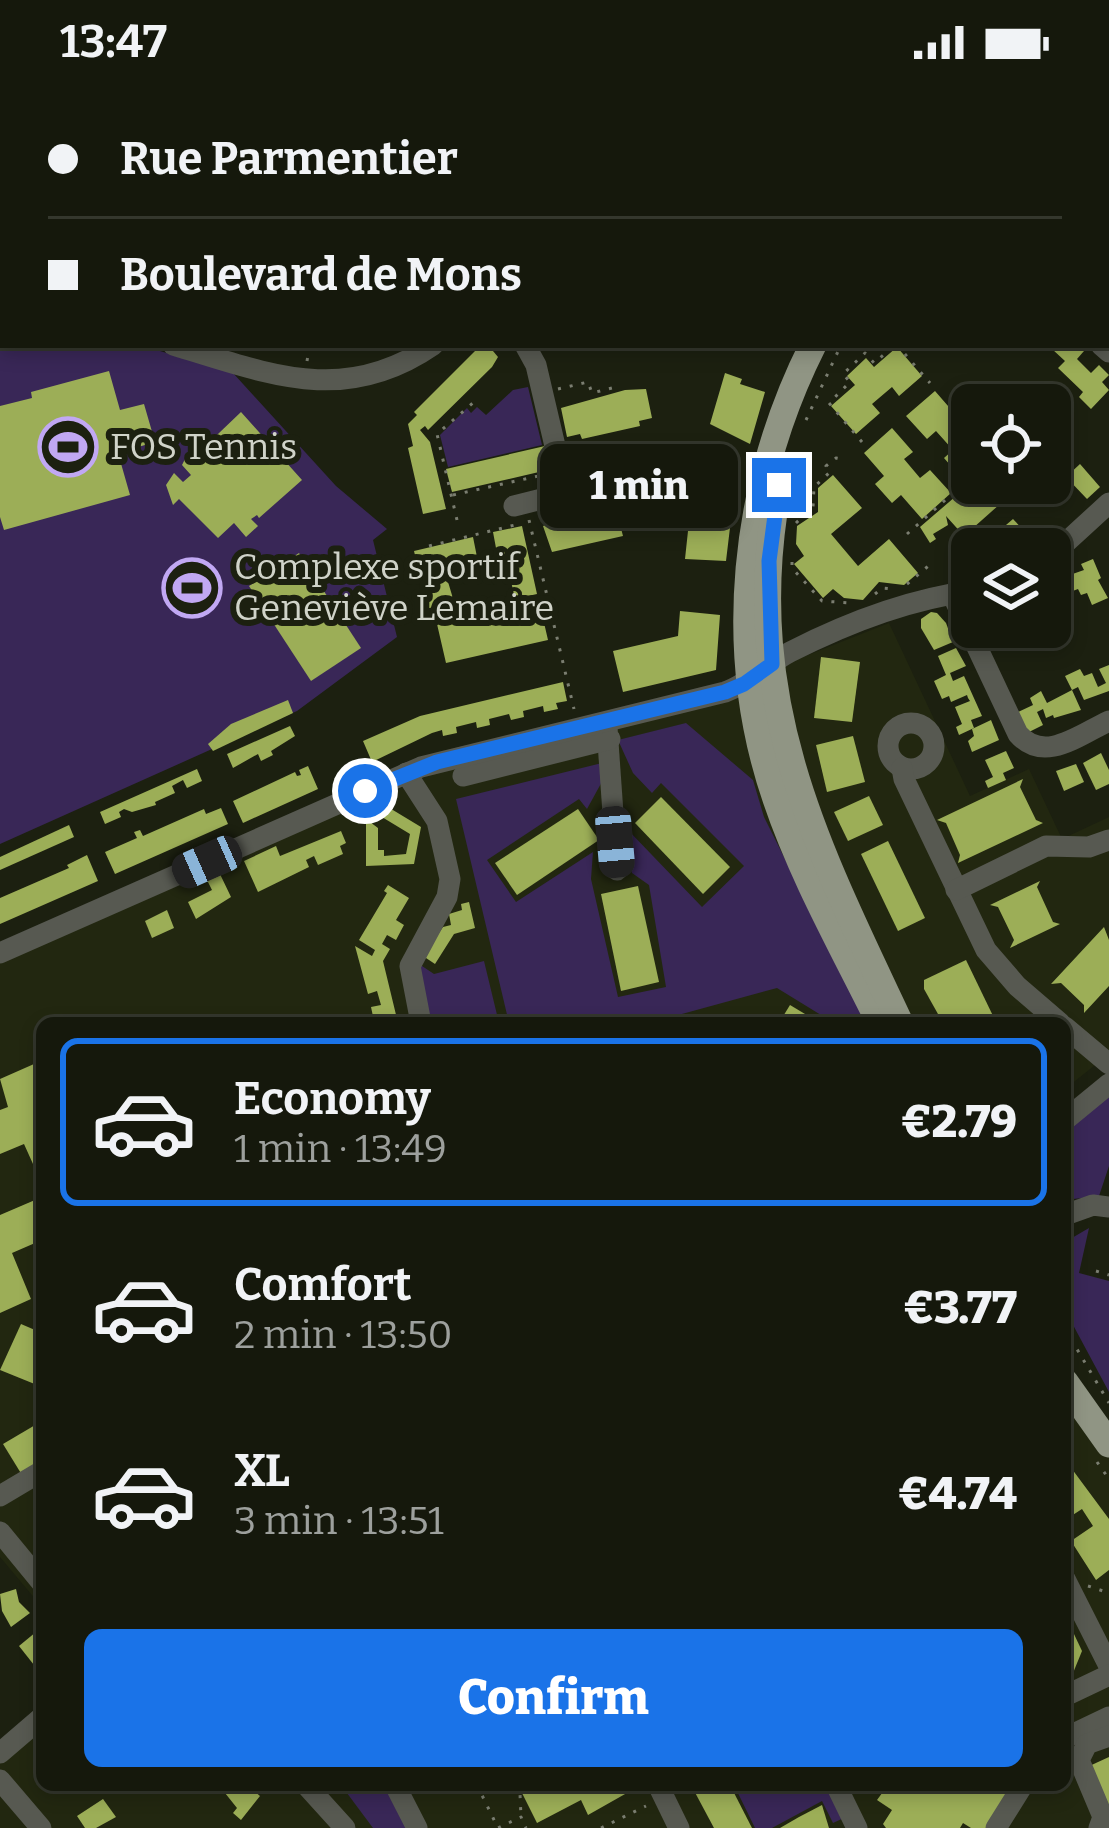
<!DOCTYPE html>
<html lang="en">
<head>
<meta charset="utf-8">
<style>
  body { margin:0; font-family:Bitter,serif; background:#1e2115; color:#f1f3f6; height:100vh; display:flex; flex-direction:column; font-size:45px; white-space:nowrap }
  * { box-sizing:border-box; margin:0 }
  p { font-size:39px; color:#9da09d }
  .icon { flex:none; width:66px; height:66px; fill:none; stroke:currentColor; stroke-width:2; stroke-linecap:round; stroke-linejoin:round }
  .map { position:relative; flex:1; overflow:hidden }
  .details { position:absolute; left:36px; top:933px; width:1035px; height:774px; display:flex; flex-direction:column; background:#15180c; border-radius:18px; box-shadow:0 6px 18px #0003,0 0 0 3px #34372d }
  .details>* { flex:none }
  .guide { position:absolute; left:0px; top:0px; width:1110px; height:264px; box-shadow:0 6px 18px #0003,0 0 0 3px #34372d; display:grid; align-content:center; height:264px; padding:0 48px; background:#15180c }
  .buttons { position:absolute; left:951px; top:300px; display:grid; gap:24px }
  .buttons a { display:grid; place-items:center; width:120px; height:120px; border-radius:18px; background:#15180c; box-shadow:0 6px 18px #0003,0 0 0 3px #34372d; font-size:60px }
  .end { position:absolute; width:54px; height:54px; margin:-27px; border:15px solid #1a73e8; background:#fff; box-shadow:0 0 0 6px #fff }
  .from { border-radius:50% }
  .bubble { position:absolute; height:84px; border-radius:18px; background:#15180c; box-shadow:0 6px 18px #0003,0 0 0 3px #34372d; font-size:39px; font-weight:800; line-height:84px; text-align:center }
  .car { position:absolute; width:36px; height:72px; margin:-36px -18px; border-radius:15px; box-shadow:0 0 9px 3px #0007; background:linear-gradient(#222 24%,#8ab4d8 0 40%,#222 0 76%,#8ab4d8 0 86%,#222 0) }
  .guide b { display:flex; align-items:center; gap:42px; height:114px; font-size:45px }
  .guide b+b { border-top:3px solid #34372d }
  .guide i { width:30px; height:30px; background:#f1f3f6 }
  ul { padding:21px 0 0; list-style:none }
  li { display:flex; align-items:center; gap:36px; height:168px; margin:0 24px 18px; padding:0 24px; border:6px solid transparent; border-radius:18px }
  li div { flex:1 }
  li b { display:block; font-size:45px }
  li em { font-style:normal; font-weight:800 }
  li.on { border-color:#1a73e8 }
  li>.icon { width:108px; height:108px; stroke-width:1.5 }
  .cta { display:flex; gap:24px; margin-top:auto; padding:24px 48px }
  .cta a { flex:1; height:138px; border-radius:18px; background:#1a73e8; color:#fff; font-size:48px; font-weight:800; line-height:138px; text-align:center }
  .status { display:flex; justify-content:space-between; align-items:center; height:84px; padding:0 60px; background:#15180c; direction:ltr }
  .status svg { height:33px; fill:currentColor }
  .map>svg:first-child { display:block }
  .built { fill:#222710 }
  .green { fill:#392757 }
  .building { fill:#9cae57 }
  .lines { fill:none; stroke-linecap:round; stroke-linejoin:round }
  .path { stroke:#7b7e71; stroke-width:3; stroke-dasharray:3 9; stroke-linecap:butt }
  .minor { stroke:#575951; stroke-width:21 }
  .major { stroke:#909584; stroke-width:27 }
  .route { stroke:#1a73e8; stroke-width:15 }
  .labels { text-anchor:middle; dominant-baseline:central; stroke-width:12; stroke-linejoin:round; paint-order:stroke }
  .poi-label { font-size:36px; fill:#d0d3c9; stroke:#1c2010; text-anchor:start }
</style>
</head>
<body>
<div class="status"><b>13:47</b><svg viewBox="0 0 49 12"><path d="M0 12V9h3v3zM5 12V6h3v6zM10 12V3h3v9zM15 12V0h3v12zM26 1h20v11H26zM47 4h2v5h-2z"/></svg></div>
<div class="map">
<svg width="1109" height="1744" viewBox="0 0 1109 1744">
  <rect width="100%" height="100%" fill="#1c2010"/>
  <!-- built -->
  <g class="built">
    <path d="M889,539L970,712L1029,685L1062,755L1109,733V970L1065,1005V939H42V1523L0,1473V869L440,678L437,668L735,600Z"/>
    <path d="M1065,1293L1109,1357V1744H0V1667L42,1631V1701H1065Z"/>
  </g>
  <!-- green -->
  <g class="green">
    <path d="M0,219L3,261H140L233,289L336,402L387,445L373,456L397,553L297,627L0,760Z"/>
    <path d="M528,303L542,361L448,383L440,351L467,324L471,329L477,323L486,331L513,306Z"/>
    <path d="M686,639L753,696L764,733L867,939H834L777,904L649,939H509L456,715L602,679L604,694L587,725L579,715L487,776L516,818L593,768L591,795L618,913L666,903L649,801L632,789L627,745L702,823L744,782L661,699L652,709L633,689L618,656Z"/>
    <path d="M484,877L499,939H431L419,880L434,890Z"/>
    <path d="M1109,1012V1082L1099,1112L1065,1116V1048Z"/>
    <path d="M1089,1144L1079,1189L1109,1197V1308L1065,1226V1158Z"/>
    <path d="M341,1701H384L406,1744H373Z"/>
    <path d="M734,1701H830L846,1733L833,1739L822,1717L772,1744H755Z"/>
  </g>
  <!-- building -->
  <g class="building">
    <path d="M481,261H488L498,273L492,283L428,346L425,342L420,346L430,358L446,425L423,430L408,364L413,362L408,340L417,331L414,328Z"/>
    <path d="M1056,261H1077L1084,267L1077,275L1091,289L1099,281L1109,291L1102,298L1109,306L1091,325L1079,313L1083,308L1058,284L1065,277L1052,265Z"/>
    <path d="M897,263L922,292L899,312L892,303L872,320L880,329L856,350L831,322L855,301L847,292L866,274L874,283Z"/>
    <path d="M109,287L120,326L144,320L155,358L118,369L130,411L4,446L0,433V322L32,314L31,308Z"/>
    <path d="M725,289L742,295L740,300L765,308L750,360L710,340Z"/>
    <path d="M646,305L652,334L639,337L640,342L582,355L580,350L567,353L561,324L625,306Z"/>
    <path d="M935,307L955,330L965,321L972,329V390L964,397L944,374L953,366L936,347L927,355L906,332Z"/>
    <path d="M241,328L302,396L259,434L257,431L251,435L258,442L246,453L234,439L218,454L179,415L173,421L166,401L174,389L183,398L191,391L182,381L189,367L196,371Z"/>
    <path d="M892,344L913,368L904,375L920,394L930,386L951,409L922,435L901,411L892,419L875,400L884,392L864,369Z"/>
    <path d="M545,362L550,383L539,388L452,408L446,385Z"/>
    <path d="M1080,380L1100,403L1087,415L1066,393Z"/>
    <path d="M701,383L741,393L732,427L726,477L685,475L691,419Z"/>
    <path d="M833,391L862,424L831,450L858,482L889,455L918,489L904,501L879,498L863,516L844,514L833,505L823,514L794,480L804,472L796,460L797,442L818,428V404Z"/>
    <path d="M970,400L981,412L987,406L1000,420L964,452L946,432L948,441L933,450L936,455L930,459L920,443Z"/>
    <path d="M616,425L623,452L552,468L543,442L576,429L577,434L584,435Z"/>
    <path d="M1013,435L1031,454L1026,459L1031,465H1016L999,447Z"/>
    <path d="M522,442L537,510L515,515L503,462L496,464L493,448Z"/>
    <path d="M473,453L477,473L443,481L457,528L430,534L414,467Z"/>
    <path d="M299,469L361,564L311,597L249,502Z"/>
    <path d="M1093,475L1101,494L1098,496L1108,514L1092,521L1087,509L1081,511L1078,505L1070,508L1064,493L1084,486L1081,480Z"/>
    <path d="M539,517L548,556L446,579L437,540L485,529L484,525L490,524L491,528Z"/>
    <path d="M680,527L720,531L716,586L623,608L613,567L678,552Z"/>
    <path d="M931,528L937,529L946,539L953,558L934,566L921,544V535Z"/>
    <path d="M981,543H1039L1041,547L1011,561L1008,554L1000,558L996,550L986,554Z"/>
    <path d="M956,564L966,582L950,589L953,597L964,592L982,632L971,636L974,644L959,651L956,643L962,640L955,623L970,617L968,614L967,611L951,618L949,612L942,615L934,597L946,591L938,572Z"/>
    <path d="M821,573L860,578L852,638L814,634Z"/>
    <path d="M1109,581V607L1084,616L1078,603L1072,606L1081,626L1054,634L1053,631L1046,634L1043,625L1037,628L1043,641L1025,650L1016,629L1033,621L1030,614L1041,607L1047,619L1072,606L1065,592L1080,585L1084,592L1092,589L1098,603L1106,599L1099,585Z"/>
    <path d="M563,598L567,617L556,619L558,625L544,628L543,622L523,627L524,633L511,636L509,630L489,635L490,641L477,644L476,638L456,643L457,649L443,652L442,646L432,649L372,678L363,657L420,632Z"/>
    <path d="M288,616L293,629L213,667L208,660L231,640Z"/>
    <path d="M991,636L999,656L972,668L968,657L974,652L972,645Z"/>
    <path d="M290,642L295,652L271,667L273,671L261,677L258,670L233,684L227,670Z"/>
    <path d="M853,652L865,698L827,708L816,661Z"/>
    <path d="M1006,667L1014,684L1003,689L1006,696L988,704L985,697L993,693L985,676Z"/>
    <path d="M1101,669L1109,686V700L1096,706L1083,679Z"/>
    <path d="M1076,680L1084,698L1064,707L1056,687Z"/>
    <path d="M308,682L318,705L243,739L233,717L295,688L297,692L301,691L299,686Z"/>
    <path d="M197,685L202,697L187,704L183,696L172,702L175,709L155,718L156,721L132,728L124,725L119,728L121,733L105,740L100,728Z"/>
    <path d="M1023,695L1020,703L1036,736L1043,739L958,779L960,771L946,739L937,736Z"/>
    <path d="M869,712L883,741L848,757L834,728Z"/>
    <path d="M661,713L730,783L703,810L635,739Z"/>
    <path d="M378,717L421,743L414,780L366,782V735L378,744V766H384V772L406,770L410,750L372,727Z"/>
    <path d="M221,724L228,740L115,790L105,768L137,754L134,748L140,746L143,752L204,725L206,730Z"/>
    <path d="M578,725L599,756L517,811L495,779Z"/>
    <path d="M69,741L74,753L0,786V773Z"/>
    <path d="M341,747L346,759L340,762L343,770L318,781L314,772L306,776L309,783L258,808L244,777L276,762L280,772Z"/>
    <path d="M888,757L925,834L898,847L861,770Z"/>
    <path d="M87,771L98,797L0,840V814L69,784L67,781Z"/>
    <path d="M219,788L231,813L196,835L188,818L212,806L206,794Z"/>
    <path d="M1040,797L1037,803L1053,838L1060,840L1010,864L1014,856L998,823L990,821Z"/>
    <path d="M388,801L409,814L396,836L404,841L396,856L387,851L382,860L390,865L383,877L398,939H385L384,934L374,937L371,923L381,921L377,907L368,910L355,862L372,872L375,866L359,856L387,809L384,807Z"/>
    <path d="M638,802L659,898L621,907L601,810Z"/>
    <path d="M469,818L475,844L454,850L435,880L423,872L443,843L451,841L449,830L462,826L461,820Z"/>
    <path d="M167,826L174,844L152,854L145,837Z"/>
    <path d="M1104,843L1109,856V902L1084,929V921L1061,899L1051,900Z"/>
    <path d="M966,876L995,936L943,939L924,905V896Z"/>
    <path d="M790,921L820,939H779Z"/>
    <path d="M34,980L42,999V1100L24,1060L0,1070V1026L8,1023L0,995Z"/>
    <path d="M42,1113V1156L12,1169L31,1215L0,1229V1131Z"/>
    <path d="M21,1240L42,1249V1303L0,1286Z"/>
    <path d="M42,1337V1378L22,1391L3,1360Z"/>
    <path d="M1069,1381L1109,1435V1486L1096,1496L1071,1457L1093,1442L1082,1425L1065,1436V1384Z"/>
    <path d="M16,1505L19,1518L30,1529L11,1543L2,1527L0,1510Z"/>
    <path d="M1065,1531L1082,1567L1073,1589L1065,1593Z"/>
    <path d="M42,1543V1575L34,1581L19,1562Z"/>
    <path d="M1109,1673V1729L1085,1684Z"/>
    <path d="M232,1701H247L260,1712L241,1736L233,1729L237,1724L225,1709Z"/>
    <path d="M518,1701H641L588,1731L581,1716L537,1739Z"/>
    <path d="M691,1701H730L752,1744H714Z"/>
    <path d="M888,1701H1021L992,1744H971L963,1739L960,1744H886L883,1740L892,1726L877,1716Z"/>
    <path d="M103,1715L116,1733L96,1744H85L77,1732Z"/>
    <path d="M822,1721L829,1744H780L799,1733Z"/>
  </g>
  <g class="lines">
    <!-- path -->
    <g class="path">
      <path d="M273,0L274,3"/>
      <path d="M1107,130L1109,128"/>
      <path d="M897,261L930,299"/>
      <path d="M307,277L310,261"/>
      <path d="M558,305L588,298L592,309L616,303"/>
      <path d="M806,336L841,261"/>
      <path d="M862,358L829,319L850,298L843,290L865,269L874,279L895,261"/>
      <path d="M453,411L543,391"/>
      <path d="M457,436L437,350L474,318"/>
      <path d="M529,436L574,625"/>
      <path d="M796,439L813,423L814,403L830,388L826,382L836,374L842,375"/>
      <path d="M907,450L972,392"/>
      <path d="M429,462L515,441"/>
      <path d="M792,478V484L822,517L851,519"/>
      <path d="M907,500L933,478"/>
      <path d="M875,510L882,504L893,505"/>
      <path d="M1096,1187L1109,1191"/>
      <path d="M1065,1245L1109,1319"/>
      <path d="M1097,1378L1109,1395"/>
      <path d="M1088,1502L1109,1509"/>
      <path d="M477,1701L498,1744L521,1733L526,1744"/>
      <path d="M514,1701L520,1710L521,1733"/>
      <path d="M601,1744L646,1722"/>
    </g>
    <!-- minor -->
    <g class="minor">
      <path d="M528,0L530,3"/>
      <path d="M446,3V0"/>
      <path d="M497,3L500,0"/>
      <path d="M765,3V0"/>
      <path d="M0,208L3,209"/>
      <path d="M173,261C267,289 343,323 433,261"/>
      <path d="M1101,261L1109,268"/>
      <path d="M514,422L566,409L536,281L525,261"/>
      <path d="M1050,473L1109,419"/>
      <path d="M952,510L1018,650C1044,680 1079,651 1109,637"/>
      <circle cx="911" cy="662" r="23"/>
      <path d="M607,644L617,786"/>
      <path d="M902,684L904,695L986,866L1017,902L1060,939"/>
      <path d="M406,689L437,737L450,795L447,813L410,882L421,939"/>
      <path d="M463,692L610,655"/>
      <path d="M956,806L1046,762L1089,763L1109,756"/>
      <path d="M0,869L421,683L725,608C750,599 767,580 790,568C847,539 909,515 972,507"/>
      <path d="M1065,943L1109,980"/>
      <path d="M1065,1036L1109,1000"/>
      <path d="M1065,1131L1093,1121L1109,1123"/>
      <path d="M0,1412L42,1387"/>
      <path d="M0,1448L42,1499"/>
      <path d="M1065,1495L1109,1582"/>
      <path d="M1065,1612L1109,1591"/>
      <path d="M1065,1654L1109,1633"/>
      <path d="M0,1669L42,1633"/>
      <path d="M0,1696L41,1744"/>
      <path d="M306,1701L345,1744"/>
      <path d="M395,1701L417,1744"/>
      <path d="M658,1701L679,1744"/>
      <path d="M836,1701L857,1744"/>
      <path d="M996,1744L1023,1701"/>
      <path d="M1099,1744L1103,1733L1079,1676L1087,1660L1109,1652"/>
    </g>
    <!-- major -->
    <g class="major">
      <path d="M958,3L960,0"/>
      <path d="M979,3L980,0"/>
      <path d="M813,261C743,400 725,566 776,715C802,792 844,866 880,939"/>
      <path d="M774,428C745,626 819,767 900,939"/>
      <path d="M1065,1298L1109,1360"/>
    </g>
  </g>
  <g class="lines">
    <!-- route -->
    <path class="route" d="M365,707L437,678L725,608L744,600L772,580L769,477L779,401"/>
  </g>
  <!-- icons -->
  <defs>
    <g id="stadium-ring" transform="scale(3)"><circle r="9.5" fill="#1c2010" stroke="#c1a8f3" stroke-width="1.5"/><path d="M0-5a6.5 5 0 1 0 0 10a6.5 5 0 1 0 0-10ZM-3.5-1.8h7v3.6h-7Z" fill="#c1a8f3"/></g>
  </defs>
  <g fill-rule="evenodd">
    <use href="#stadium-ring" x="68" y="363"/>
    <use href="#stadium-ring" x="192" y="504"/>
  </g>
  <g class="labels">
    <!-- poi labels -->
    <g class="poi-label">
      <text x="110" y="363">FOS Tennis</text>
      <text x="234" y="483">Complexe sportif<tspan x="234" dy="41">Geneviève Lemaire</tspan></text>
    </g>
  </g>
</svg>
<div class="buttons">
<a><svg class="icon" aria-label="locate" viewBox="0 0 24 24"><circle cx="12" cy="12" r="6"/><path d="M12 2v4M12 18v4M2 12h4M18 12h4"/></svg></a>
<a><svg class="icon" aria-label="layers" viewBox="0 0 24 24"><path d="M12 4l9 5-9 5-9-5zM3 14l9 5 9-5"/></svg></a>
</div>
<i class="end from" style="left:365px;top:707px"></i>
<i class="end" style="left:779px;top:401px"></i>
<div class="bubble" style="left:540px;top:360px;width:198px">1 min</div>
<i class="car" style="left:615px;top:758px;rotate:175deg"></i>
<i class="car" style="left:207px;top:778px;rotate:246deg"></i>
<div class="guide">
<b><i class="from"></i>Rue Parmentier</b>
<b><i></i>Boulevard de Mons</b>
</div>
<section class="details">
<ul>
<li class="on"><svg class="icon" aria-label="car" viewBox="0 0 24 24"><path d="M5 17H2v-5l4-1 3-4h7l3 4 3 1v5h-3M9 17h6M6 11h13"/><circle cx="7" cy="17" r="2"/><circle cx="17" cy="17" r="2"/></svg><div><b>Economy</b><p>1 min · 13:49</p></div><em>€2.79</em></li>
<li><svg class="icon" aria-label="car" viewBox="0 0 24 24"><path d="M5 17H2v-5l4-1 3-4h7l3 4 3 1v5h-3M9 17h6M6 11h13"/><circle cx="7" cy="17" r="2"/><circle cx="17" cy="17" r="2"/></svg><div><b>Comfort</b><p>2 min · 13:50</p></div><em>€3.77</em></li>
<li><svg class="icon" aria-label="car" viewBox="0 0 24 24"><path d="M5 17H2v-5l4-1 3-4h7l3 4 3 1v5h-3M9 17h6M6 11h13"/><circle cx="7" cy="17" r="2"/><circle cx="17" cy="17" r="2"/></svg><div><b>XL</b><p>3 min · 13:51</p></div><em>€4.74</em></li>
</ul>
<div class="cta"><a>Confirm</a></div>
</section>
</div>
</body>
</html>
